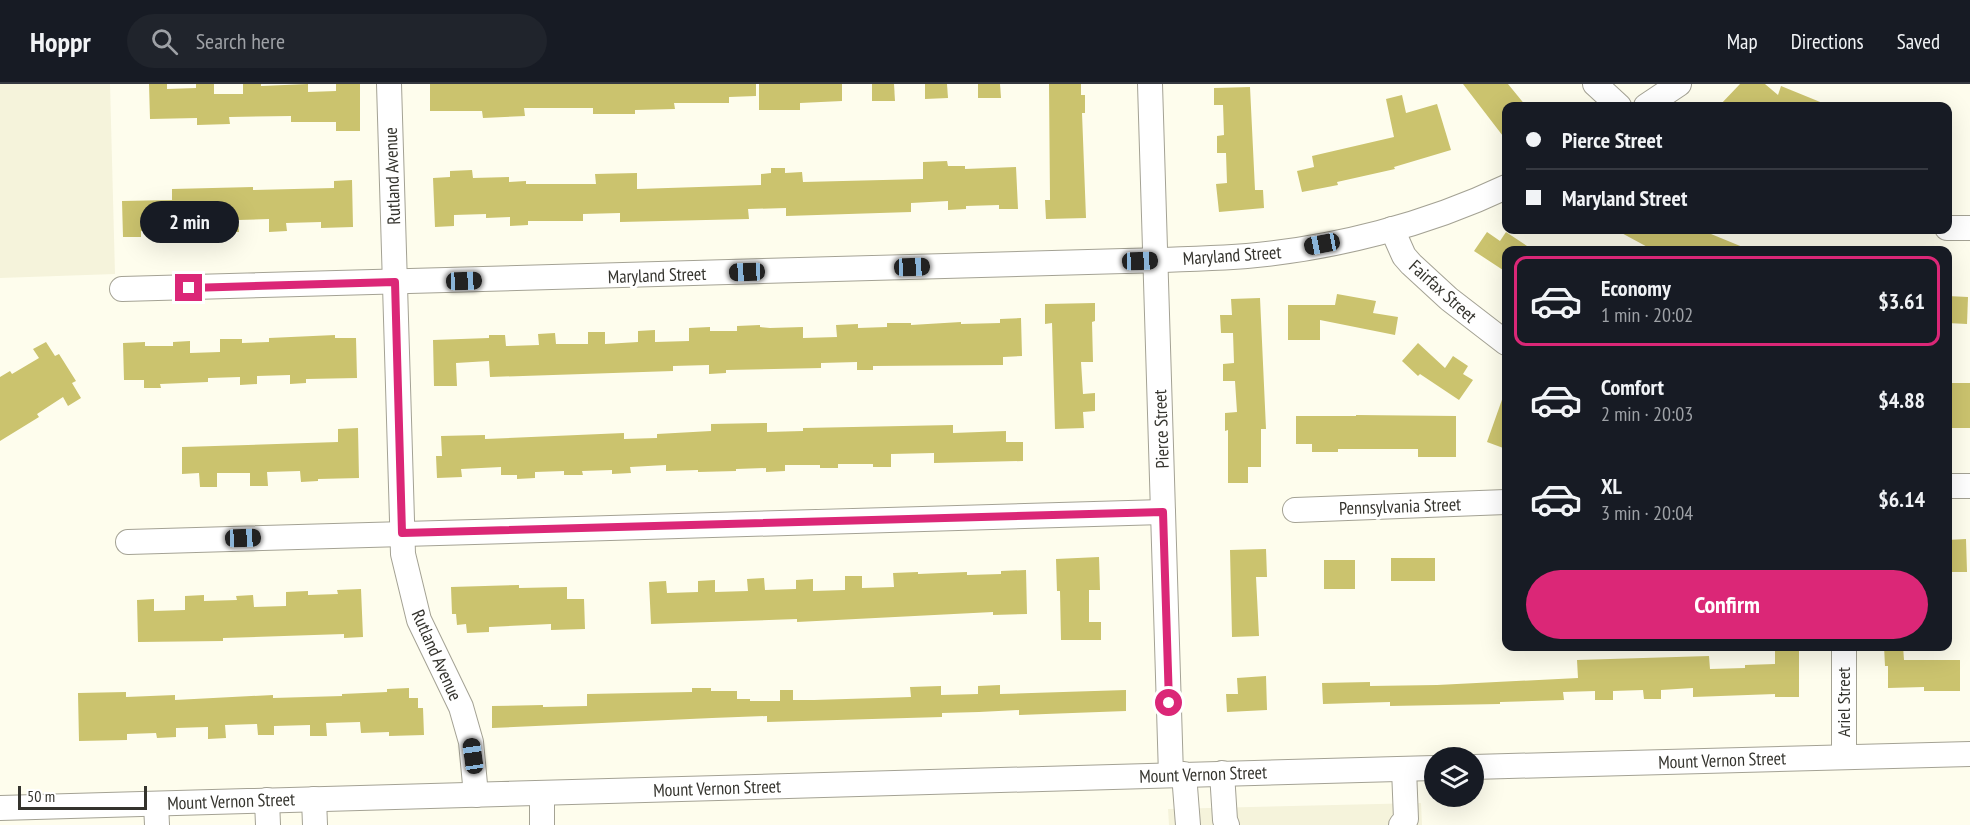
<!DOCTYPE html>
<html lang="en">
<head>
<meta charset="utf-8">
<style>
  body { margin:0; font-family:"PT Sans Narrow",sans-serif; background:#20242c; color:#f1f3f6; height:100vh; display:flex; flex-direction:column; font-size:22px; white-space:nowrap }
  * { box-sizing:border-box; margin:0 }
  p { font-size:20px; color:#9ea1a6 }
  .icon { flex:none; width:33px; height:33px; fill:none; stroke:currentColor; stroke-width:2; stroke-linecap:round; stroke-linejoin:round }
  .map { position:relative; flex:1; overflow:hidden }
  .drawer { position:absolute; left:1502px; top:162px; width:450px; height:405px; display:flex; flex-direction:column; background:#171b24; border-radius:12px; box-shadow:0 6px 24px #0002 }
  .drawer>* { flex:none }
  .hud { position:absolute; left:1502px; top:18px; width:450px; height:132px; border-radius:12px; box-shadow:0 6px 24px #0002; display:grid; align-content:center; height:132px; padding:0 24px; background:#171b24 }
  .buttons { position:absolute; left:1424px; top:663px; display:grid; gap:12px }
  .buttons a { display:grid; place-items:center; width:60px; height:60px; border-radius:50%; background:#171b24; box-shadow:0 6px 24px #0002; font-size:30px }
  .scale { position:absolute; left:18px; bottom:15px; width:129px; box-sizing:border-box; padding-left:6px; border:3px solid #34332d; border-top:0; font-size:16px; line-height:21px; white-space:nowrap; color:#34332d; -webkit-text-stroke:4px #fff; paint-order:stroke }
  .end { position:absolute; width:27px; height:27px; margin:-14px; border:8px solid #db2777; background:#fff; box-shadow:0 0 0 3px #fff }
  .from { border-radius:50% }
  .bubble { position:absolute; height:42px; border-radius:21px; background:#171b24; box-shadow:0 6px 24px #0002; font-size:20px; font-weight:800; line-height:42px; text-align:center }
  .car { position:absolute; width:18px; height:36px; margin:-18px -9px; border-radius:8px; box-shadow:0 0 4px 2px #0007; background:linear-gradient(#222 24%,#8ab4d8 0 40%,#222 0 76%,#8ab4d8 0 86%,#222 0) }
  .hud b { display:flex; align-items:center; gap:21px; height:57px; font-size:22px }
  .hud b+b { border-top:2px solid #363941 }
  .hud i { width:15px; height:15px; background:#f1f3f6 }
  ul { padding:10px 0 0; list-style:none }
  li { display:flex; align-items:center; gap:18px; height:90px; margin:0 12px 9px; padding:0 12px; border:3px solid transparent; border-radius:12px }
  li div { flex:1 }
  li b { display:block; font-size:22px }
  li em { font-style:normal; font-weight:800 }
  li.current { border-color:#db2777 }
  li>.icon { width:54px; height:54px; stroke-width:1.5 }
  .cta { display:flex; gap:12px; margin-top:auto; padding:12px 24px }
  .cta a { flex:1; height:69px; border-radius:36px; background:#db2777; color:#fff; font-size:24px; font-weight:800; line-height:69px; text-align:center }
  header { display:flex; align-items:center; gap:36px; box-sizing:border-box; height:84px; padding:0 30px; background:#171b24; border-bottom:2px solid #363941 }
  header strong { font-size:28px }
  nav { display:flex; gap:33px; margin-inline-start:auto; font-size:21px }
  .search { width:420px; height:54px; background:#20242c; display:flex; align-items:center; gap:15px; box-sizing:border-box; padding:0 21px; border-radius:33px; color:#9ea1a6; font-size:22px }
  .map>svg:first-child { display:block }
  .built { fill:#f5f3db }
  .building { fill:#cbc36e }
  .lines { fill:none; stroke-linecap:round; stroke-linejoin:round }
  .minor-casing { stroke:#a4a294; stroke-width:26 }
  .minor { stroke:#fff; stroke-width:24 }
  .route { stroke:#db2777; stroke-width:8 }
  .labels { text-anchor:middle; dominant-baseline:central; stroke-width:6; stroke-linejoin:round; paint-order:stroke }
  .street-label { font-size:18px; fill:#34332d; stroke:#fff }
</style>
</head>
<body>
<header>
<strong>Hoppr</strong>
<div class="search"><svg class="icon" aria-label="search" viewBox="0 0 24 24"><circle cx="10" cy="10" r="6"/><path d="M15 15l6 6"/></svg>Search here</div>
<nav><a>Map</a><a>Directions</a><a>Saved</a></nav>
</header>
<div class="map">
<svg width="1970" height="741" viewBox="0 0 1970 741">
  <rect width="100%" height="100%" fill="#fefded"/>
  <!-- built -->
  <g class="built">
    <path d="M0,0H110L115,190L0,194Z"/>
    <path d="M1421,719L1422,741H1169L1168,725Z"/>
  </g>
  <!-- building -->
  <g class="building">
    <path d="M149,0H167V5L196,4V0H214V10H243V0H261V2L308,0V8L336,7V0H360V47H336V38H291V32L229,33L230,40L197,41V34L150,35Z"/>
    <path d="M430,0H756V12L729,13V19H674L675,25L635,26V30H593V24H524L525,32L483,34L482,27H430Z"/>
    <path d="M759,0H842V17L800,19V26H759Z"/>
    <path d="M872,0H894L895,17H872Z"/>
    <path d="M925,0H947L948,14L925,15Z"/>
    <path d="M978,0H1000L1001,14H978Z"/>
    <path d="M1049,0H1081V11H1085V29H1082L1086,134L1046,135L1045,116H1050Z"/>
    <path d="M1463,0H1508L1526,22H1506V56Z"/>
    <path d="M1740,0H1765L1778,11L1781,2L1830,22H1719Z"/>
    <path d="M1250,3L1255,106H1263L1264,124L1219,128L1216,100L1227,99L1226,69H1217V52L1224,51L1223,21H1214V4Z"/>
    <path d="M1402,11L1406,29L1437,20L1451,66L1394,83L1395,85L1337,98L1338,101L1302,108L1297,87L1314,83L1312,72L1394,53L1386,15Z"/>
    <path d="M947,77L948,82H965V85L1016,83L1018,125H999V121L966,122V125L948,126V117L911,119V128L786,132V124L748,125L749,135L620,138V129L583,130V137H528V141L510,142V133L486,134V130L454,131V142L435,143L433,94L450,93V87L472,86L473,94L509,93V98L526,97V100H596L595,90L637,89V105L761,101V90L771,89V84H785V89L802,88L803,98L923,95V78Z"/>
    <path d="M352,96L353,143L321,144V138L286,139L287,147L269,148V135L238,136L239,148H221L220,137L191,138V150H173V146L141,147V153H123L122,117L172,116V105L253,103V106L334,104V97Z"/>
    <path d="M1616,146H1713L1711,150L1750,166H1653Z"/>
    <path d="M1487,148L1500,157L1506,148L1533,166H1506V188L1474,167Z"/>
    <path d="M1337,210L1376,217L1373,229L1398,233L1395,251L1320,236V256H1288V221H1335Z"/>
    <path d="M1947,212L1968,213L1967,240L1947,239Z"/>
    <path d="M1260,214L1266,345H1261V383H1248V399H1228V346L1225,347V329L1237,328L1235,297H1223V280L1234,279L1233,249H1221L1220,231H1232L1231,215Z"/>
    <path d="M1095,219V237L1092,238L1093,278H1081L1083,310L1095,309V327L1083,328L1084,344L1055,345L1052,239L1045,240V220Z"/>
    <path d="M1021,234L1022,272L1003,273V281L873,282V286H857V278L821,279V284L726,286V289L709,290V281L673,282V287L490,293L489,277L456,279L457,302H434L433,256L489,254V251H505L506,262L539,261L538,250L555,249L556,260H588V248H605V260L638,258V247L655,246V258L689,257V244L710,243V247H737V242L760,241V243L770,244L803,243V254L837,253L836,241L858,240V244L887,243V239H911V241L961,238V240L1000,239V235Z"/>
    <path d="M335,251V254H356L357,294L306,295V299L290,300V291L257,292V300L240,301V293L208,294V298L160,300L161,304H144V296H124L123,259L145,258V262H173V258L190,257V269L220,268V255H242V259L269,258V254Z"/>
    <path d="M46,258L55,272L59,270L76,297L72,299L81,314L68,322L63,313L37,330L39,333L0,357V293L10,287L12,290L39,274L33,265Z"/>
    <path d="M1418,259L1445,284L1453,272L1468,282L1463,290L1473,296L1459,316L1420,290L1418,292L1402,277Z"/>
    <rect x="1947" y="299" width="23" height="45"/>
    <path d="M1504,310H1506V365L1487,358Z"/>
    <path d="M1356,331L1456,332V373H1418V365H1338V368H1312V360H1296V332H1356Z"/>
    <path d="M767,339V348L803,347V344L953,341V349L1006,347V358H1023V377L934,379V369L891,370V383H873V380H838V384H820V381H785V387L766,388V384L736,385V387L698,388V386L666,387V381L630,383L631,389L612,390V386L582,387L583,391H564V387L535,388V394L517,395V391H501V383L461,385L462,393L437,394L436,372H442L441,352L485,351V355L624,349V355L657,354V350L711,347V340Z"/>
    <path d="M358,344L359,394L318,395V397L301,398L300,387L267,388L268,402H250V389H217V403H200L199,389L182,390V363L338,358V345Z"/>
    <path d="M1966,455L1967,488H1947V456Z"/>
    <path d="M1266,465L1267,493H1256L1259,552L1232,553L1230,466Z"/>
    <path d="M1099,473L1100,506H1089V538H1101V556H1061L1060,507H1057L1056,475Z"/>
    <rect x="1391" y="474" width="44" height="23"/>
    <rect x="1324" y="476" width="31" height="29"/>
    <path d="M1026,486L1027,530L993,531V528L797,538V535L651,540L649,498L666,497L667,509L698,508V497L715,496V508L748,507L747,495L764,494L765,506L796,505V496L813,495V507L845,506V492H862V504L894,503L893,489L918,488V490L967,488V491L1001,490V487Z"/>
    <path d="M519,501V504L567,503V515H584L585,545L551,546V540L489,543V548L467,549L466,540L457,541L456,530H452L451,503Z"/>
    <path d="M361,505L363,553L344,554V550L223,554V557L138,558L137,516L154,515V527L185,526V512L204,511V517L237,516L236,512L253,511L254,523L286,522V508L308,507V511L338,510L337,506Z"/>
    <path d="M1884,562H1903L1904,576H1960V607H1924V603L1888,604V582H1885Z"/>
    <path d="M1775,565H1799V613H1775V610L1693,613V604L1661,606V615H1644L1643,606L1613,607V616H1595V607L1563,608L1564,616L1500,618V620L1390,622V618L1323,620L1322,599L1370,598V602L1437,601L1578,594L1577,576L1709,572L1710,585L1745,584V581L1775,580Z"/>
    <path d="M1266,592L1267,626L1227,628L1226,610H1238L1237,594Z"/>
    <path d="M1000,601V610L1126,606V627L1019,631V626L979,628L942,629V633L767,638V632L712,634L492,644V622L543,621V623L587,622V610L692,608V604H711V607H737V615H750V617H780V606H793V616H814L911,613L910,603L941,602V611L978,610V602Z"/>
    <path d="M409,604V614H418V624H423L424,651L389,652V648L361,649L360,638L326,639L327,652H310V641L274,642V651H258L257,640L225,641L226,654L208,655V643L176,644V653L157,654L156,649L127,650V656L79,657L78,609L126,608V613L175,611V616L273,611V614L342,612V610L387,608V605Z"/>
  </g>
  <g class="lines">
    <!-- minor casing -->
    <g class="minor-casing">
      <g id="minor">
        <path d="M389,0L403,470L419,536L461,623L471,658L476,711"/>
        <path d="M1150,0L1171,691"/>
        <path d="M1595,0L1619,22"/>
        <path d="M1646,22L1679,0"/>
        <path d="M1947,144H1970"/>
        <path d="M1392,145L1404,172L1411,180L1449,215L1506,259"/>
        <path d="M122,205L1124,177C1165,176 1207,175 1247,172C1335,164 1426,141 1506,103"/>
        <path d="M1947,402H1970"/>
        <path d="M1295,426L1506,418"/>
        <path d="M128,458L1163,428"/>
        <path d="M1844,562V673"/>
        <path d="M1473,683L1970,670"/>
        <path d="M1222,689L1225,736L1227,741"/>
        <path d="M1184,690L1188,741"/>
        <path d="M542,709V741"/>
        <path d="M314,715L315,741"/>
        <path d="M267,716L268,741"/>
        <path d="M156,720L157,741"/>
        <path d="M0,724L1434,684"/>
        <path d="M1401,741L1406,735L1404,685"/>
      </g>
    </g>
    <!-- minor -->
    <use href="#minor" class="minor"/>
  </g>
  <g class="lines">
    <!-- route -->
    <path class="route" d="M189,204L395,198L402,449L1163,428L1169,619"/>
  </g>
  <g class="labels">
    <!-- street labels -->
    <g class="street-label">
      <text transform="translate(392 92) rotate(-92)">Rutland Avenue</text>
      <text transform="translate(1232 171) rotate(-4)">Maryland Street</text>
      <text transform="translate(657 191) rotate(-2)">Maryland Street</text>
      <text transform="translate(1443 207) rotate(42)">Fairfax Street</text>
      <text transform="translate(1161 345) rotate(-92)">Pierce Street</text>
      <text transform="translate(1400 422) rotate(-2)">Pennsylvania Street</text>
      <text transform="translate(437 571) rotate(66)">Rutland Avenue</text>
      <text transform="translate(1843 618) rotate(-90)">Ariel Street</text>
      <text transform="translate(1722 676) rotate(-2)">Mount Vernon Street</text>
      <text transform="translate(1203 690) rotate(-2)">Mount Vernon Street</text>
      <text transform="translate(717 704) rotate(-2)">Mount Vernon Street</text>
      <text transform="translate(231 717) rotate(-2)">Mount Vernon Street</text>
    </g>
  </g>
</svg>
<div class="buttons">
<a><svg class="icon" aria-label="layers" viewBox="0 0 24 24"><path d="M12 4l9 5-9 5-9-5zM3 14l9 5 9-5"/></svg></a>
</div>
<div class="scale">50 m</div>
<i class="end from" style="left:1169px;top:619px"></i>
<i class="end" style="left:189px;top:204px"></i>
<div class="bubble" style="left:140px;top:117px;width:99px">2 min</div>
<i class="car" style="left:1322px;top:160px;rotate:259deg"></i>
<i class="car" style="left:1140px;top:177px;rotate:88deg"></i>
<i class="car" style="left:912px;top:183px;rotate:88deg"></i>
<i class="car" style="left:747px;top:188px;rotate:268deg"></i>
<i class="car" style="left:464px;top:197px;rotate:88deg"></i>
<i class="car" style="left:243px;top:454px;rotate:88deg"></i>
<i class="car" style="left:473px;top:672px;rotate:352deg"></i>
<div class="hud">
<b><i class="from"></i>Pierce Street</b>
<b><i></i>Maryland Street</b>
</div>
<section class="drawer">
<ul>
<li class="current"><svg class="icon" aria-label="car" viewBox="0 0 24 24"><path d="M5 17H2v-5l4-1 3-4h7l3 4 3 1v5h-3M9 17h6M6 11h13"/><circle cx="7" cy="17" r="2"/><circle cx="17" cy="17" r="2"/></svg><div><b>Economy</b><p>1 min · 20:02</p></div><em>$3.61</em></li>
<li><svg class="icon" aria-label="car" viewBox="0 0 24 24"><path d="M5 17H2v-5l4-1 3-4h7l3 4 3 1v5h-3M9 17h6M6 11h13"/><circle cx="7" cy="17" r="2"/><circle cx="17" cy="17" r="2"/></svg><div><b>Comfort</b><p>2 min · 20:03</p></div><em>$4.88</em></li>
<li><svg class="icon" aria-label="car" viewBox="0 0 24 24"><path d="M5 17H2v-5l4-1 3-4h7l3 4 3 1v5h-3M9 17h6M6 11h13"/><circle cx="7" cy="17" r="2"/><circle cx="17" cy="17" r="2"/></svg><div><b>XL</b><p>3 min · 20:04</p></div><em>$6.14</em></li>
</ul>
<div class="cta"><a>Confirm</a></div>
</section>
</div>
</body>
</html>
